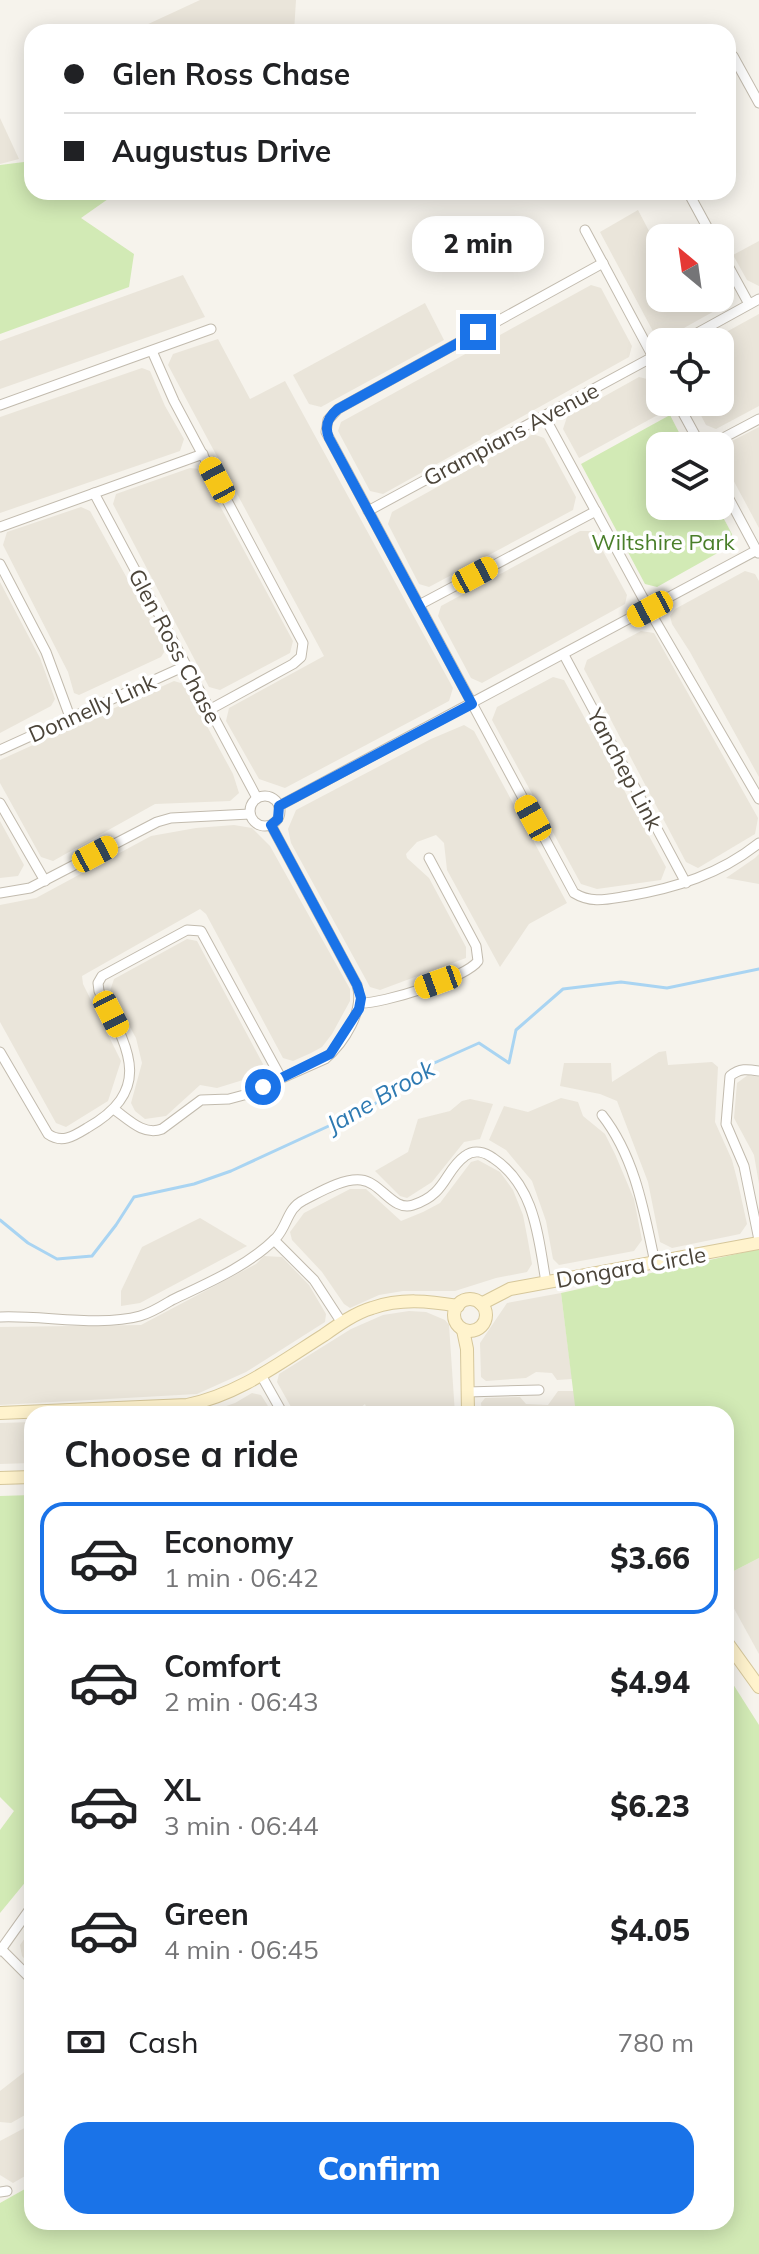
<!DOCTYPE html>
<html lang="en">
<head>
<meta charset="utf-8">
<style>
  body { margin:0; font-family:Mulish,sans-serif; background:#f6f6f6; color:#202124; height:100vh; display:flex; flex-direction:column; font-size:30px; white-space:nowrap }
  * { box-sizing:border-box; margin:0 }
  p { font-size:26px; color:#757577 }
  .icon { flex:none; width:44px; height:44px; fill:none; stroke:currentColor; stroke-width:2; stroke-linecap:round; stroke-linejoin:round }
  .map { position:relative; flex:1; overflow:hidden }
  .sheet { position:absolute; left:24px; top:1406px; width:710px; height:824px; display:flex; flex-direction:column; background:#fff; border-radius:24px; box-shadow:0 4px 20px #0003 }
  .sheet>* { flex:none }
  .top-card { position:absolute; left:24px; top:24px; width:712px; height:176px; border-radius:24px; box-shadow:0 4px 20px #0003; display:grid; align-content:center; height:176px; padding:0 40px; background:#fff }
  .needle { width:52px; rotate:331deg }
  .fabs { position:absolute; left:646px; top:224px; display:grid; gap:16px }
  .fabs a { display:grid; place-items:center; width:88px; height:88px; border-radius:16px; background:#fff; box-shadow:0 4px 20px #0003; font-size:40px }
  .end { position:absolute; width:36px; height:36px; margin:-18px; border:10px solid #1a73e8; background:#fff; box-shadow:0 0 0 4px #fff }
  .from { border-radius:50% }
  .bubble { position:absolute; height:56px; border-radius:24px; background:#fff; box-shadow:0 4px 20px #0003; font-size:26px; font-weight:800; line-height:56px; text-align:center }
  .car { position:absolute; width:24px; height:48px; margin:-24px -12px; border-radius:10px; box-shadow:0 0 6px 2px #0007; background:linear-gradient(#f5c518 24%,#345 0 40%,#f5c518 0 76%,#345 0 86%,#f5c518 0) }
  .top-card b { display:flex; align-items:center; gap:28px; height:76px; font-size:30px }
  .top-card b+b { border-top:2px solid #e0e0e0 }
  .top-card i { width:20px; height:20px; background:#202124 }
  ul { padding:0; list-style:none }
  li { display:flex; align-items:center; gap:24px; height:112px; margin:0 16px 12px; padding:0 24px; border:4px solid transparent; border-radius:24px }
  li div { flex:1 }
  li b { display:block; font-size:30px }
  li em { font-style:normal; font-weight:800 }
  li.current { border-color:#1a73e8 }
  li>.icon { width:72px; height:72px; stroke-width:1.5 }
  h2 { padding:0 40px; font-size:36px; line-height:96px }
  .pay { display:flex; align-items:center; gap:20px; height:88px; padding:0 40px; font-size:30px }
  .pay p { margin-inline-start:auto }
  .primary-button { display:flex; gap:16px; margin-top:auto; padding:16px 40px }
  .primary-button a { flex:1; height:92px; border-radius:24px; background:#1a73e8; color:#fff; font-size:32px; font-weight:800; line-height:92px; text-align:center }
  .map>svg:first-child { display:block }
  .residential { fill:#eae5da }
  .green { fill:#d2eab5 }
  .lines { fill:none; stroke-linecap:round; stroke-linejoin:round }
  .stream { stroke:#a9d4f2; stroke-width:3 }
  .street-casing { stroke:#c2bbae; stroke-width:11 }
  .secondary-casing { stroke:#d6c79b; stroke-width:14 }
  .street { stroke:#fff; stroke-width:9 }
  .secondary { stroke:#fff3cd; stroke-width:12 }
  .route { stroke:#1a73e8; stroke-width:10 }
  .labels { text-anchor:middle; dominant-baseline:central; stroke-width:7; stroke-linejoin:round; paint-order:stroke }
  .street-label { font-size:22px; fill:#4b4439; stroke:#fff }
  .park-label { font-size:22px; fill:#4a7f2a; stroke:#fff }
  .water-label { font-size:24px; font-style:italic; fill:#2e7ab2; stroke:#fff }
</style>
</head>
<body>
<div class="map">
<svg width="759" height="2254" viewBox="0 0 759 2254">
  <rect width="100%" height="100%" fill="#f6f3ec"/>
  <!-- residential -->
  <g class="residential">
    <path d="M200,0H296L294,32H131Z"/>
    <path d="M0,118L19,159L0,164Z"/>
    <path d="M638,210L660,252V298H720V275L730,293L727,304L666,338L655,335L600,232Z"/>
    <path d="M759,241V286L747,280L733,255Z"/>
    <path d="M183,275L205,317L0,389V341Z"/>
    <path d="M591,285L601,288L632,346L629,357L383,494L370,491L338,431L341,422Z"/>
    <path d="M425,303L444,340L321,407L309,404L293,375Z"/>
    <path d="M759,314V406L716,429L706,425L694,402H720V342H708Z"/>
    <path d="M218,339L250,399L285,381L453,688L449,701L285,788L259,779L226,721L229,708L324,656L168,365L173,354Z"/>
    <path d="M142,368L150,371L165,406L184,439L180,451L0,513V417Z"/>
    <path d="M639,377L651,380L660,402H663L667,410L579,458L563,429L567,417Z"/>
    <path d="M759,427V528L723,461L726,444Z"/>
    <path d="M533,434L544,438L576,497L573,510L429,587L419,584L388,524L392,512Z"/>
    <path d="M190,468L200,469L293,641L290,653L220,690L209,687L113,504L116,494Z"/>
    <path d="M81,507L90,511L166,649L161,657L79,695L74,693L68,672L3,545L7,532Z"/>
    <path d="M580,531H592L627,595L625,604L482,683L471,678L438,616L441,606Z"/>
    <path d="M745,571L755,574L759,581V777L690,652L672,624L670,616L675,609Z"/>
    <path d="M0,582L40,658L55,699L51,706L0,733Z"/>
    <path d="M641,631L654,633L758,818L755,834L698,868L686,862L584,669L587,660Z"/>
    <path d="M553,677L564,680L666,867L661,880L597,889L581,884L492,720L497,707Z"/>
    <path d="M174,681L184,684L233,774L239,793L230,801L155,804L53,861L41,857L0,783V760Z"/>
    <path d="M464,725L474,731L567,903L529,924L500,967L447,870L444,843L436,835L417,842L406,854L407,858L429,878L466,947V958L380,990L370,987L291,843L288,829L296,810L431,739Z"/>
    <path d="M0,821L24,865L18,876L0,878Z"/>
    <path d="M234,825L252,828L270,846L350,989V1001L332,1034L322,1047L311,1053L293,1061L283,1058L206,914L200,909L82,976L83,984L121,1061L108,1101L66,1127L56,1123L0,1022V905L36,898L151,836L196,828Z"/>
    <path d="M759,854V884L726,878L755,858Z"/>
    <path d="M187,939L197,941L263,1064L259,1075L217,1088L200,1085L166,1116L145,1119L135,1111L131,1103L142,1063L136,1038L110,991L114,979Z"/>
    <path d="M666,1051L668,1065L712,1062L718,1067L715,1122L732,1160L738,1183L747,1224L740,1234L672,1248L660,1242L648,1182L617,1101L600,1094L560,1086L564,1063H611L612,1082L659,1052Z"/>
    <path d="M748,1075L759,1077V1184L754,1155L734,1118L737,1083Z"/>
    <path d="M561,1098L578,1102L583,1116L605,1134L615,1154L634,1199L642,1240L634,1251L559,1265L553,1259L546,1221L532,1181L506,1150L489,1140L504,1106L528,1112Z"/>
    <path d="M470,1099L493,1104L480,1139L464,1142L432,1182L407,1198L400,1196L375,1171L408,1152L418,1119L450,1111L462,1101Z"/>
    <path d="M478,1160L500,1172L513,1190L523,1215L528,1241L532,1264L527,1272L496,1278L455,1291H403L379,1295L350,1308L344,1304L322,1272L292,1240L290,1232L304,1213L350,1189H366L401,1221L423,1212L440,1203L471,1162Z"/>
    <path d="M200,1218L247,1246L140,1303L121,1306V1291L142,1247Z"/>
    <path d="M264,1256L282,1257L309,1285L326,1314L325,1322L246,1372L197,1394L0,1405V1327L141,1325L256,1264Z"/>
    <path d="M561,1293L572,1379L557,1380L552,1373L536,1372L526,1378L486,1381L481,1377L480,1343L507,1303Z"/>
    <path d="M409,1311L426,1312L445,1320L449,1325L455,1414H369L365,1404L352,1414H295L277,1382L279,1374L351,1329L383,1315Z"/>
    <path d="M558,1391H574L576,1414H482L481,1403L485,1398L520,1397L526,1404L548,1405Z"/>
    <path d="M252,1393L261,1395L273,1414H203L235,1403Z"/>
    <path d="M32,1422V1463L0,1464V1423Z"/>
    <path d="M759,1558V1654L726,1594V1575Z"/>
    <path d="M32,1928V1967L22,1956L20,1945Z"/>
    <path d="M27,2070L32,2072V2111L11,2123L0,2122V2091Z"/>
    <path d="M32,2124V2172L13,2183L0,2175V2141Z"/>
  </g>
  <!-- green -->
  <g class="green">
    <path d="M32,161V192H118L81,218L134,254L129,287L0,334V165Z"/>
    <path d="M670,415L686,446H660V506H717L732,534L730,546L657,587L645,584L581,464Z"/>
    <path d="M759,1249V1558L726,1575V1414H576L561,1293Z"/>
    <path d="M32,1495V1874L0,1913V1830L14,1811L0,1797V1496Z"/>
    <path d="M726,1673L759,1725V2254H0V2203L32,2185V2222H726Z"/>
  </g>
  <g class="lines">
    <!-- stream -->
    <path class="stream" d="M0,1220L28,1243L57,1259L92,1256L116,1225L134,1197L194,1184L231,1171L357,1113L389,1096L423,1068L479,1043L509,1063L516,1030L563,989L621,982L667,988L759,969"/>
    <!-- street casing -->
    <g class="street-casing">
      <g id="street">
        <path d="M733,56L759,103"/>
        <path d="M688,192L713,238"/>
        <path d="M585,230L660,370"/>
        <path d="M720,251L749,304"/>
        <path d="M603,263L338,409L328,420L326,432L574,893C592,904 608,899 628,896C676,888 720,874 759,843"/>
        <path d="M681,342L759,299"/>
        <path d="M152,351L174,401L303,643L301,657L293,664L209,710"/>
        <path d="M677,402L701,446"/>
        <path d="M0,405L211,329"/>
        <path d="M544,416L656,622L759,799"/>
        <path d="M708,446L759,419"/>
        <path d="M720,482L758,553"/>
        <path d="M94,493L257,798"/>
        <path d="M368,511L660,353"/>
        <path d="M0,527L203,454"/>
        <path d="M0,564L46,652L70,717"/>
        <path d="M419,605L596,511"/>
        <path d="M564,655L686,883"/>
        <path d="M0,750L185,666"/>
        <circle cx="265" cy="811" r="15"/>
        <path d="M0,803L45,881"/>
        <path d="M279,806L757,550"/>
        <path d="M0,893L30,888L157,822L171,818L250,814"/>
        <path d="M360,1003C382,1004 466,978 478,961L476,946L429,858"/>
        <path d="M0,1052L48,1134C62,1144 74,1136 87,1128C156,1089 127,1046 99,991L98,983L102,976L187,930L201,931L281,1078"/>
        <path d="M759,1071C747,1069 740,1068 730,1076L726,1124L744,1166L759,1240"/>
        <path d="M115,1110C129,1120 144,1136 162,1129L201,1100L229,1099L244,1095L325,1059C344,1043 365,1010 357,985L271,825"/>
        <path d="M602,1115C635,1157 644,1211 655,1263"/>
        <path d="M274,1240L314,1280L342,1323"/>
        <path d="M0,1317C42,1315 100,1327 140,1316C151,1313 162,1306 172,1300C208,1283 248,1266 276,1238C288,1225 287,1208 304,1200C320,1192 343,1178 361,1180C381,1182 393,1212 413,1205C447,1194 444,1171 465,1156C474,1149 485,1152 493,1158C535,1186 538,1236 546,1282"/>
        <path d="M261,1375L283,1414"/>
        <path d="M467,1392L539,1390"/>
        <path d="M2,1950L32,1980"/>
        <path d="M0,1951L32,1906"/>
        <path d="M0,2192L7,2191"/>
      </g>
    </g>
    <!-- secondary casing -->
    <g class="secondary-casing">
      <g id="secondary">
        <circle cx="470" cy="1315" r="16"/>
        <path d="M481,1304L510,1289L759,1243"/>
        <path d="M463,1330L467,1349L468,1414"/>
        <path d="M0,1413L187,1405C238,1395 281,1362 324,1335C338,1325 355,1313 372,1308C401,1298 429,1301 458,1306"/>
        <path d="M0,1478L32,1477"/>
        <path d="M726,1641L759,1687"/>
      </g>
    </g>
    <!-- street -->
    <use href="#street" class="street"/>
    <!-- secondary -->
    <use href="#secondary" class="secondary"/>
  </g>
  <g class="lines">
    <!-- route -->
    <path class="route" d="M263,1087L330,1054L359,1009L361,998L357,985L271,825L278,819L279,806L472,704L329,438C324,426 328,417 338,409L478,332"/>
  </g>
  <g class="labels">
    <!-- street labels -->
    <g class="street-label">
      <text transform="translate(511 434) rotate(-28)">Grampians Avenue</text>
      <text transform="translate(175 646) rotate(62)">Glen Ross Chase</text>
      <text transform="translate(92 708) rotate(-24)">Donnelly Link</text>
      <text transform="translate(625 769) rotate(62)">Yanchep Link</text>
      <text transform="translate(631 1267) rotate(-10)">Dongara Circle</text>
    </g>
    <!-- park labels -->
    <g class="park-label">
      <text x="663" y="542">Wiltshire Park</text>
    </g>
    <!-- water labels -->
    <g class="water-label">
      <text transform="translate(380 1096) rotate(-30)">Jane Brook</text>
    </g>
  </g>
</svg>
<div class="fabs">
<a><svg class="needle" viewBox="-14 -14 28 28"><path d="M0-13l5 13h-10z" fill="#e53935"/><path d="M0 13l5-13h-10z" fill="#757577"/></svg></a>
<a><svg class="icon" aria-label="locate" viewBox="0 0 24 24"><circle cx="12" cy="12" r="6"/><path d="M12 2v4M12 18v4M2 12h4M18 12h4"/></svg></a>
<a><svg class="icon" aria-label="layers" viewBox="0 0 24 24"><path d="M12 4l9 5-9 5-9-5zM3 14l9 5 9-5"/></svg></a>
</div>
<i class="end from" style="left:263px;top:1087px"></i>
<i class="end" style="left:478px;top:332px"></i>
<div class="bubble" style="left:412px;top:216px;width:132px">2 min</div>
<i class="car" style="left:217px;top:480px;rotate:332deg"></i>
<i class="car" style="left:475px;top:575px;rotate:62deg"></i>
<i class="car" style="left:650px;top:609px;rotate:242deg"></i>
<i class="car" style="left:533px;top:818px;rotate:331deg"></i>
<i class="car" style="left:95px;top:854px;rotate:62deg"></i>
<i class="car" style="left:438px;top:982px;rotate:250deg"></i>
<i class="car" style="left:111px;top:1014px;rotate:153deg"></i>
<div class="top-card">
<b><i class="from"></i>Glen Ross Chase</b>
<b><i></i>Augustus Drive</b>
</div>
<section class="sheet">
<h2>Choose a ride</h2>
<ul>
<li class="current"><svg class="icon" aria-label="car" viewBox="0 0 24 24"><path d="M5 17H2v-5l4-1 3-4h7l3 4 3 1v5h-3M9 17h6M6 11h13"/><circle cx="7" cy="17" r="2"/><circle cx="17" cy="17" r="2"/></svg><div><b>Economy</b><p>1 min · 06:42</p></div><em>$3.66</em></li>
<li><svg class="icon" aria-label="car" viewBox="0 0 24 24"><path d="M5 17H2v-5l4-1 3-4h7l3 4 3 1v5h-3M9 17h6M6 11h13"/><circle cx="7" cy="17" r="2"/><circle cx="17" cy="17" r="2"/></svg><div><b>Comfort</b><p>2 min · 06:43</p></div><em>$4.94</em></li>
<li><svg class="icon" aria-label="car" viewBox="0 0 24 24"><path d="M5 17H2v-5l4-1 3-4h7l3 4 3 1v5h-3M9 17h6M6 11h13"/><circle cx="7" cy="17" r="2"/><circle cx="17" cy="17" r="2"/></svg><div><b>XL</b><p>3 min · 06:44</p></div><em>$6.23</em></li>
<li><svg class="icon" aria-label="car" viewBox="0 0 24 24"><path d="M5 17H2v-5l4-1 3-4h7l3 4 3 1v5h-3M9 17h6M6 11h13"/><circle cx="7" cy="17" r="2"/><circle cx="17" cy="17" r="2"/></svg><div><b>Green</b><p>4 min · 06:45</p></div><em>$4.05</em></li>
</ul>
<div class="pay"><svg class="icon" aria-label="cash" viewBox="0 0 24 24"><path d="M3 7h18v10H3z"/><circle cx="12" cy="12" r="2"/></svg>Cash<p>780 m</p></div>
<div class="primary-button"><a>Confirm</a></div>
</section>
</div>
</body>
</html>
